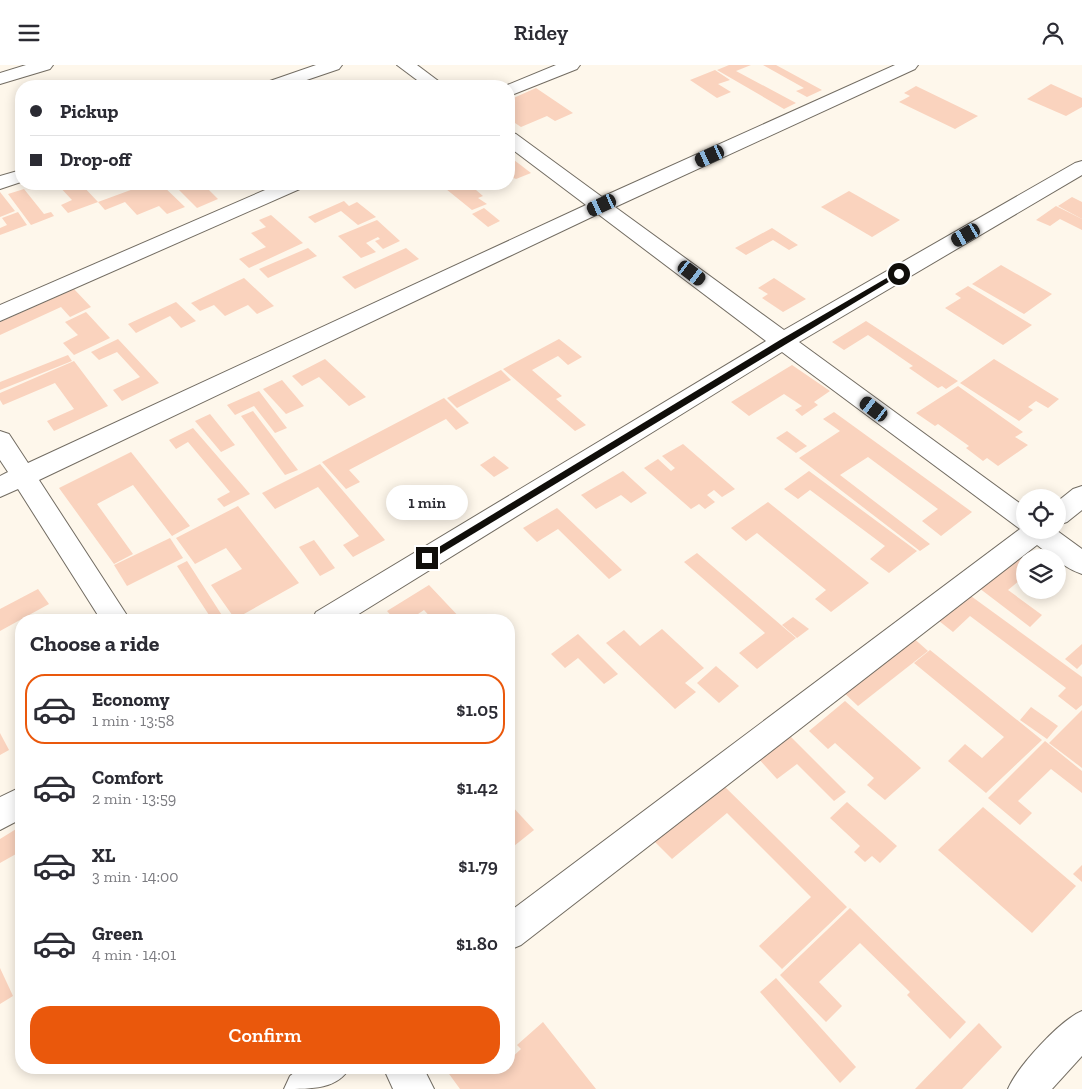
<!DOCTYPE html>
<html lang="en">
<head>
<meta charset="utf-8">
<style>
  body { margin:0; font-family:"Zilla Slab",serif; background:#f7f7f7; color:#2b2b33; height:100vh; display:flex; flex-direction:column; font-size:19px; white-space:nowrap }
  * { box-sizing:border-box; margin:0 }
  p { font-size:16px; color:#7c7c81 }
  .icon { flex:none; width:28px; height:28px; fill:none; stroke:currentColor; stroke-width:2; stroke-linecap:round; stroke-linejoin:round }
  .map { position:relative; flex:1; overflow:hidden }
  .details { position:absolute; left:15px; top:549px; width:500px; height:460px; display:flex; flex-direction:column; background:#fff; border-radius:20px; box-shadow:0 2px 12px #0003 }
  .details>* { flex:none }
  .top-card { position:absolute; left:15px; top:15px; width:500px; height:110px; border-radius:20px; box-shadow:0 2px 12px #0003; display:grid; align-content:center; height:110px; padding:0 15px; background:#fff }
  .buttons { position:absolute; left:1016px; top:424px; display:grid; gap:10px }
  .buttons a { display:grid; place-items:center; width:50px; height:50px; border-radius:50%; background:#fff; box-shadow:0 2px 12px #0003; font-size:25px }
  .end { position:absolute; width:22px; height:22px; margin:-11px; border:6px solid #100e0a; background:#fff; box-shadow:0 0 0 2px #fff }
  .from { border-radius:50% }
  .bubble { position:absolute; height:35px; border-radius:18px; background:#fff; box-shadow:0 2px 12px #0003; font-size:16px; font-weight:600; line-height:35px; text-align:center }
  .car { position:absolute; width:15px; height:30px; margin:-15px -8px; border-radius:6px; box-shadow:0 0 4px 1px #0007; background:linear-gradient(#222 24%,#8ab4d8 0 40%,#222 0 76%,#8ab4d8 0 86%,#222 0) }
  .top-card b { display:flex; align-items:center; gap:18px; height:48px; font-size:19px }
  .top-card b+b { border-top:1px solid #e1e1e2 }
  .top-card i { width:12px; height:12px; background:#2b2b33 }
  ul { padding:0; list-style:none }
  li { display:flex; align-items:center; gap:15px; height:70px; margin:0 10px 8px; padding:0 5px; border:2px solid transparent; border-radius:20px }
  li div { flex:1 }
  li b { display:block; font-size:19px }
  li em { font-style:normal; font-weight:600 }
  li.selected { border-color:#ea580c }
  li>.icon { width:45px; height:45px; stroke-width:1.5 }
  h2 { padding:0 15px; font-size:22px; line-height:60px }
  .primary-button { display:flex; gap:10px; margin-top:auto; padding:10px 15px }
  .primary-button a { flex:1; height:58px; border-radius:20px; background:#ea580c; color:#fff; font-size:20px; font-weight:600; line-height:58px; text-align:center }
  header { display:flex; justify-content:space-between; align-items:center; height:65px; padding:0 15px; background:#fff; font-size:22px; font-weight:600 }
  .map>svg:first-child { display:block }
  .building { fill:#fad3be }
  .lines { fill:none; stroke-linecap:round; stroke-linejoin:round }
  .minor-casing { stroke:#726c62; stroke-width:2 }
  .tertiary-casing { stroke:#726c62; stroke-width:2 }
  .minor { fill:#fff; fill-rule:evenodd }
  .tertiary { fill:#fff; fill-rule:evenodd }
  .route { fill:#100e0a }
</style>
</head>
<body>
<header><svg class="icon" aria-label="menu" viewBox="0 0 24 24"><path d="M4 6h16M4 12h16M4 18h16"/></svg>Ridey<svg class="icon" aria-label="person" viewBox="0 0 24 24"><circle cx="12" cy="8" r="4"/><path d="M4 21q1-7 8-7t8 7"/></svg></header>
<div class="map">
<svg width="1082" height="1024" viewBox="0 0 1082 1024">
  <rect width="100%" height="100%" fill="#fef7eb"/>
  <!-- building -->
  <g class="building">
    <path d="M729,0H751L736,6L796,38L784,44L717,5Z"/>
    <path d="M763,0H776L822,25L807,32L796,26L804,23Z"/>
    <path d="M715,5L730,15L718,19L731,27L717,33L690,15Z"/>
    <path d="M1051,19L1082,33V42L1066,51L1027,34Z"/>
    <path d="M916,21L978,51L955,64L899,37L910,31L904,28Z"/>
    <path d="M536,23L573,48L555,56L547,51L521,62L509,54V35Z"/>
    <path d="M514,95L531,108L516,114L509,111V98Z"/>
    <path d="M57,119H81L98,137L68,148L61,140L72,135Z"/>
    <path d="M147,119H161L185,142L167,149L159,141L137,150L125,137L105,145L98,137Z"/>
    <path d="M173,119H219L207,123L218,134L197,143Z"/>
    <path d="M459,119H491L476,125L483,131L478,133L487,139L472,145L446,124Z"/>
    <path d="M24,124L44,149L51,147L54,151L31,160L8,129Z"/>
    <path d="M849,126L900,155L872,172L821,142Z"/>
    <path d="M0,127L15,146L0,152Z"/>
    <path d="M1072,132L1082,137V154L1058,141Z"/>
    <path d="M344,136L349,141L357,137L376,152L358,160L341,146L315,158L308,152Z"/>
    <path d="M1056,141L1082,154V165L1060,154L1050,161L1036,155Z"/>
    <path d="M484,143L500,156L488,162L472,149Z"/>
    <path d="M18,147L27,160L0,170V163L7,160L2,153Z"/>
    <path d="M271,150L303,178L249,203L239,194L266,182L251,168L266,162L259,155Z"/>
    <path d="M377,155L400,176L383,184L375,176L380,174L378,172L366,178L376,187L361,193L338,171Z"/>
    <path d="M772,163L798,180L789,185L773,175L746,190L735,183Z"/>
    <path d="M308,183L317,191L268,213L259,204Z"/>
    <path d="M406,183L419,194L355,224L342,212Z"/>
    <path d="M1001,200L1052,229L1024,249L972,219Z"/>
    <path d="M244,213L274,241L257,249L248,240L225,251L214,240L200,246L191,238Z"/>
    <path d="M774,213L806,234L783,247L762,233L768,229L758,223Z"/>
    <path d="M968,221L1032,260L1003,280L945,243L961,233L955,229Z"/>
    <path d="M74,224L91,242L70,252L61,242L0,270V257Z"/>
    <path d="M176,237L196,256L181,263L170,251L136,268L128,259Z"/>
    <path d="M86,247L110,273L74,290L63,278L78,270L65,257Z"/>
    <path d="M866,256L958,316L946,324L942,321L938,323L909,303L913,301L868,270L844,285L832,277Z"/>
    <path d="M118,274L159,318L122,336L113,325L140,312L117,287L99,295L91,287Z"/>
    <path d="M559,274L582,292L568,300L558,291L532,305L562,331L556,334L586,360L575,366L503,304Z"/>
    <path d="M68,290L72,296L0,325V317Z"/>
    <path d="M325,294L366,332L349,341L319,312L302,321L292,311Z"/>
    <path d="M994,294L1059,334L1048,343L1036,336L1028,342L1033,345L1019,356L960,318Z"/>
    <path d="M74,296L108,341L54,366L47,356L74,344L55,318L3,340L0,335V328Z"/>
    <path d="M792,300L830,326L814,337L818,340L802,351L795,345L802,341L784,329L749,351L731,337Z"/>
    <path d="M501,305L511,315L457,343L447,333Z"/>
    <path d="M282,315L304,341L286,349L263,324Z"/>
    <path d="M958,321L1023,367L1015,372L1028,380L998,401L987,393L983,396L966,383L969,381L938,359L935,361L916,348Z"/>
    <path d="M259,326L287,363L275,368L254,341L235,350L227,340Z"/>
    <path d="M444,333L469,358L456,365L446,354L349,405L360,417L346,424L322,397Z"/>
    <path d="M253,346L298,405L285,410L241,351Z"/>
    <path d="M834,347L972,447L941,471L922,456L938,444L868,392L840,410L930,479L920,486L799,393L840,366L823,354Z"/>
    <path d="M210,349L235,380L221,387L195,356Z"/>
    <path d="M193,363L250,429L224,442L217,434L230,427L188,377L176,384L169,375Z"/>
    <path d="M787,366L807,381L796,388L776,373Z"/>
    <path d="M683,379L735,424L722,432L714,425L707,430L715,437L705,444L699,439L691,444L644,403L658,394L671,406L675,403L662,391Z"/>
    <path d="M131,387L190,461L172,471L133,420L97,439L133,489L114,499L59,423Z"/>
    <path d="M494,391L509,403L494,412L480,400Z"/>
    <path d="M320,399L385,475L353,492L343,480L359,471L318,422L275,444L262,428Z"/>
    <path d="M623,406L647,428L631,438L621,430L596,444L581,430Z"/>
    <path d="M809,406L917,486L889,508L870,494L885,481L810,425L798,434L784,424Z"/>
    <path d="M768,437L869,518L831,547L815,534L826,525L757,468L746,476L731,463Z"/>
    <path d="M238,441L299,518L235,554L211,520L242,504L226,483L195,499L176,473Z"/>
    <path d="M557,443L622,505L609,514L558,464L537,477L523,463Z"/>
    <path d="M170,473L183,493L127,521L114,500Z"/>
    <path d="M314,475L335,503L320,511L299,482Z"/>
    <path d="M1027,484L1039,492H1025V511L1008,525L1042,550L1030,562L979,523Z"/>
    <path d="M697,488L796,573L757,604L739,588L765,568L684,497Z"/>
    <path d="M187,496L225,555H200L209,550L177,501Z"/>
    <path d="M429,520L462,555H433L424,545L409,555H395L387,546Z"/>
    <path d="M38,524L49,539L0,566V544Z"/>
    <path d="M964,526L1082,612V640L1076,645L1058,631L1066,623L970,551L953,567L934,552Z"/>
    <path d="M793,552L809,564L797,573L782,560Z"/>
    <path d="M662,564L704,603L685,618L696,627L675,644L606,578L624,565L640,581Z"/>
    <path d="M578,569L618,609L604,619L578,593L565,603L551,589Z"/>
    <path d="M910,570L928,586L858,641L840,624Z"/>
    <path d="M1082,579V599L1077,604L1065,594Z"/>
    <path d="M930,585L1042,675L986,728L948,696L965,679L982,693L1004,672L914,598Z"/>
    <path d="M716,601L739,621L719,638L697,618Z"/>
    <path d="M845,636L921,703L885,735L867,720L874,713L835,678L828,684L809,666Z"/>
    <path d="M1031,642L1058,661L1047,674L1020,655Z"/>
    <path d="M1082,645V703L1049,678Z"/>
    <path d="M0,668L9,685L0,690Z"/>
    <path d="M788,669L846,727L834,736L797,699L777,714L757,692Z"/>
    <path d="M1045,676L1082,706V728L1051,704L1018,736L1032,748L1020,760L988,733Z"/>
    <path d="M721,718L847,842L782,904L759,881L811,832L727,748L672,794L653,775Z"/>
    <path d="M847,737L897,781L880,798L872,791L865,797L854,787L860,781L830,753Z"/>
    <path d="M510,739L534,765L509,785V740Z"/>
    <path d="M983,742L1076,821L1032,868L938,785Z"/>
    <path d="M21,761V799L16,789L0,798V774Z"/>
    <path d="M1082,800V817L1073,809Z"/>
    <path d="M850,843L966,957L950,974L907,930L910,927L860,878L819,917L842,941L826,957L780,910Z"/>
    <path d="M0,903L13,931L0,939Z"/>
    <path d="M776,913L856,1002L840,1018L760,927Z"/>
    <path d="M543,957L596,1024H460L444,1002H491L495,1007L500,1002H509V995L521,984L517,980Z"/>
    <path d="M979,958L1002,982L962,1024H915Z"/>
  </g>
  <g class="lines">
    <!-- minor casing -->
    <g class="minor-casing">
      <g id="minor">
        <path d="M316,0H342L339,4L289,21H264L267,17Z"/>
        <path d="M397,0H417L445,21H425Z"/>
        <path d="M556,0H580L577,4L509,31V21H505Z"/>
        <path d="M895,0H918L915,4L615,142L784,265L1075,98L1082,96V110L799,277L1025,442V465H1056L1082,484V509C1064,503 1052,491 1037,480L521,880L509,885V847L1020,464L782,287L349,555H312L316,547L766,276L598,149L39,415L130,555H101L18,424L0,432V411L8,407L0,395V366L9,369L28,398L586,140L509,82V67L516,69L602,132Z"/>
        <path d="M21,105V117L0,124V111Z"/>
        <path d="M279,119H305L302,123L0,256V240Z"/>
        <path d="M1082,421V445L1067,457L1058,460V436L1073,424Z"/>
        <path d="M21,722V754L0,765V732Z"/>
        <path d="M1082,946V991L1052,1024H1008C1017,1002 1060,955 1082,946Z"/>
        <path d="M301,1002H350C338,1024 313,1024 284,1024L290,1011Z"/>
        <path d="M383,1002H423L434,1024H393Z"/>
      </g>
    </g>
    <!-- tertiary casing -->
    <g class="tertiary-casing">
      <path id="tertiary" d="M26,0H53L50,4L0,19V8Z"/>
    </g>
    <!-- minor -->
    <use href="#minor" class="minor"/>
    <!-- tertiary -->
    <use href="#tertiary" class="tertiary"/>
  </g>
  <!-- route -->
  <path class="route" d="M897,207L902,209L430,495H424V491L780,275Z"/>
</svg>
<div class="buttons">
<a><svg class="icon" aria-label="locate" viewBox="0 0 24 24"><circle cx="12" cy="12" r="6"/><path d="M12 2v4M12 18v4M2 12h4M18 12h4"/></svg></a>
<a><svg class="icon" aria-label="layers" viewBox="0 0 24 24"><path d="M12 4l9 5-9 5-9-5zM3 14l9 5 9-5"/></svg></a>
</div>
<i class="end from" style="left:899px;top:209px"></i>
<i class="end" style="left:427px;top:493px"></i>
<div class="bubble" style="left:386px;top:420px;width:82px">1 min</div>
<i class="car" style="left:710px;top:91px;rotate:245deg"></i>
<i class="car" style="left:602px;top:140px;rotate:245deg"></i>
<i class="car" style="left:966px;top:170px;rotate:240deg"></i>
<i class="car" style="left:692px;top:208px;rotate:127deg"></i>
<i class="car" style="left:874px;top:344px;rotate:307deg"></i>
<div class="top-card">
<b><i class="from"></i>Pickup</b>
<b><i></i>Drop-off</b>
</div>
<section class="details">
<h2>Choose a ride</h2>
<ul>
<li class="selected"><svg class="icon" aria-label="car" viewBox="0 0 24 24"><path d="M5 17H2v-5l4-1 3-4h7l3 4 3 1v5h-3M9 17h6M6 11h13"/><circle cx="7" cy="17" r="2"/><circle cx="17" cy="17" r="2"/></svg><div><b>Economy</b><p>1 min · 13:58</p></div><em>$1.05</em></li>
<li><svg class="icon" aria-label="car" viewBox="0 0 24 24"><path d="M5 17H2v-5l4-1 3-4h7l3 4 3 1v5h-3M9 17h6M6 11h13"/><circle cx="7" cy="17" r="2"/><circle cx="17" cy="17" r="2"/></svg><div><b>Comfort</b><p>2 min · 13:59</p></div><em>$1.42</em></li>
<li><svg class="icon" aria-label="car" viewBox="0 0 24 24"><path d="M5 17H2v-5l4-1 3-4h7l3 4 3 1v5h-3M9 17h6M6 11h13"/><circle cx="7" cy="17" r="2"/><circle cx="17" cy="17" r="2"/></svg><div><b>XL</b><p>3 min · 14:00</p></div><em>$1.79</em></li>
<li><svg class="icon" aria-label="car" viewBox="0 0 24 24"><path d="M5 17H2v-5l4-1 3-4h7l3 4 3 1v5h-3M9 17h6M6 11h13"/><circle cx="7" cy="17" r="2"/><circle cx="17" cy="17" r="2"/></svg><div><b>Green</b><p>4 min · 14:01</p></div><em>$1.80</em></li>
</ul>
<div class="primary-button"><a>Confirm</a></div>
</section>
</div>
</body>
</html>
